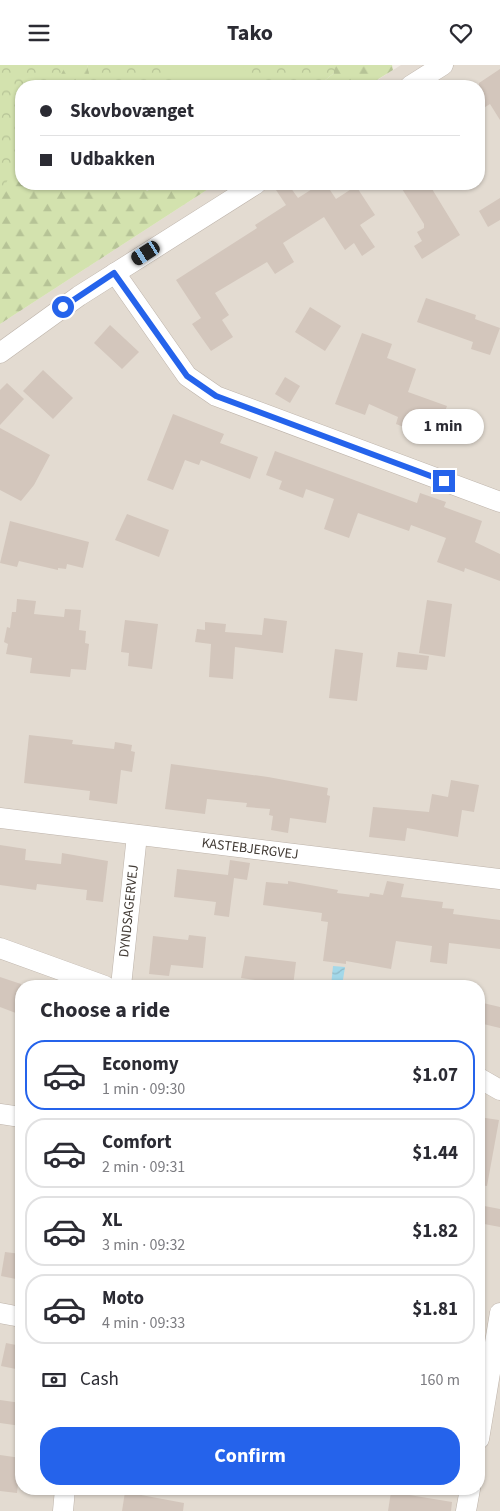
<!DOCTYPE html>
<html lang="en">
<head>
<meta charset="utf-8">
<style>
  body { margin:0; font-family:"Source Sans 3",sans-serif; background:#f7f7f7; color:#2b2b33; height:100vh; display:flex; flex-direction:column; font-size:19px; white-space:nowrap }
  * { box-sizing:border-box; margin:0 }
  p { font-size:16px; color:#7c7c81 }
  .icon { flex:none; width:28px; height:28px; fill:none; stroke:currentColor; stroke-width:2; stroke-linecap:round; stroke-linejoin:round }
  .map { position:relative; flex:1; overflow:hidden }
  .details { position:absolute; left:15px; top:915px; width:470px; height:515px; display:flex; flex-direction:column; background:#fff; border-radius:20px; box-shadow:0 1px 4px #0004 }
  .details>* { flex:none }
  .banner { position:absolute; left:15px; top:15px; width:470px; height:110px; border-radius:20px; box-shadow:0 1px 4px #0004; display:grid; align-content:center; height:110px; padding:0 25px; background:#fff }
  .end { position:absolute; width:22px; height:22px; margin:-11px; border:6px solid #2563eb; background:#fff; box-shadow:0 0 0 2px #fff }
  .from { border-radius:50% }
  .bubble { position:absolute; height:35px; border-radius:18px; background:#fff; box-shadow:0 1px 4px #0004; font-size:16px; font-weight:700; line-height:35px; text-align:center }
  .car { position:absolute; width:15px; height:30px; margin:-15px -8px; border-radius:6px; box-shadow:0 0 4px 1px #0007; background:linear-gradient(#222 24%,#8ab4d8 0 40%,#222 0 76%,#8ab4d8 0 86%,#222 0) }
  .banner b { display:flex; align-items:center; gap:18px; height:48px; font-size:19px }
  .banner b+b { border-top:1px solid #e1e1e2 }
  .banner i { width:12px; height:12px; background:#2b2b33 }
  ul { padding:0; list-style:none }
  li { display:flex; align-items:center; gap:15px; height:70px; margin:0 10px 8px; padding:0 15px; border:2px solid #e1e1e2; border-radius:20px }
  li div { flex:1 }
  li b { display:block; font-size:19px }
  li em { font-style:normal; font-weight:700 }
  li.current { border-color:#2563eb }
  li>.icon { width:45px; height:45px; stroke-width:1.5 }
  h2 { padding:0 25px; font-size:22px; line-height:60px }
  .pay { display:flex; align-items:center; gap:12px; height:55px; padding:0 25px; font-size:19px }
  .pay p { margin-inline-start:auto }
  .primary-button { display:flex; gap:10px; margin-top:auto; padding:10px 25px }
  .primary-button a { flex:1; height:58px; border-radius:20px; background:#2563eb; color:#fff; font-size:20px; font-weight:700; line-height:58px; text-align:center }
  header { display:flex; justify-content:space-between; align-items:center; height:65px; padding:0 25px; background:#fff; font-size:22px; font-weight:700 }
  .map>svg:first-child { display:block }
  .residential { fill:#e3dbd1; fill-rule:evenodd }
  .forest { fill:url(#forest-firs) }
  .park { fill:url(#park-crowns) }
  .pitch { fill:#d3e2ae }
  .water { fill:url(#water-waves) }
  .building { fill:#d3c6bc }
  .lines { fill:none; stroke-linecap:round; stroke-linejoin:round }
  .minor-casing { stroke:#bdb3aa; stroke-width:21 }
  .minor { stroke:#fff; stroke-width:20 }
  .route { stroke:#2563eb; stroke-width:6 }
  .labels { text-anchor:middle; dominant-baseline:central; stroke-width:5; stroke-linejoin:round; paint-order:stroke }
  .street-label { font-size:14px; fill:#413a34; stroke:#fff }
</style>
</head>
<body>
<header><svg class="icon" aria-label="menu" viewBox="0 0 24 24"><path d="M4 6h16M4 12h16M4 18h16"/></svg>Tako<svg class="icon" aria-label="heart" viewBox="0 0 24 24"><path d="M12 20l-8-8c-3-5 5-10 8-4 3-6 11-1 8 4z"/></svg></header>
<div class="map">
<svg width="500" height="1446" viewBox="0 0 500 1446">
  <defs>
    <pattern id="forest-firs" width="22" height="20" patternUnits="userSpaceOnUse" patternTransform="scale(1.25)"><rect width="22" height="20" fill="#d3e2ae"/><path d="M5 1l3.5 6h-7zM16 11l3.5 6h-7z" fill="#b6c396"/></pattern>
    <pattern id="park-crowns" width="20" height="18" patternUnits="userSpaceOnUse" patternTransform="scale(1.25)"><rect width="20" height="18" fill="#d3e2ae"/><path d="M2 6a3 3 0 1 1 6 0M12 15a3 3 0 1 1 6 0" fill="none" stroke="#b6c396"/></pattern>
    <pattern id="water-waves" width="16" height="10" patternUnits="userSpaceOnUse" patternTransform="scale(1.25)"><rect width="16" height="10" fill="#a3d8e9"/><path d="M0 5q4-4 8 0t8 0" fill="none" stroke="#8ebac8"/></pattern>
  </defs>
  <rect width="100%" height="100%" fill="#f0eae3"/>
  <!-- residential -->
  <path class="residential" d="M401,0H500V1446H0V259L216,119H479V21H368ZM21,921H479V1424H21Z"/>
  <!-- forest -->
  <g class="forest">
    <path d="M0,0H87L93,19L92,21H21V119H132L148,126L159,119H216L0,259Z"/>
    <path d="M334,0H392L393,5L367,21H318L334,8Z"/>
  </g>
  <!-- park -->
  <g class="park">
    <path d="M0,0H66L55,21H21V89L0,130Z"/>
    <path d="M87,0H334V8L318,21H92Z"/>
    <path d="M132,119H159L149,126Z"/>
  </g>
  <!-- pitch -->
  <path class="pitch" d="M172,0H242L253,18L247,21H185Z"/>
  <!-- water -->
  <path class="water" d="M333,901L345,902L342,921H331Z"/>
  <!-- building -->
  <g class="building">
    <path d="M500,4V55L490,39L479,46V18Z"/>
    <path d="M272,119H288L298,133L320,119H326L336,134L356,121L375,150L360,160L375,182L362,191L354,178L345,185L324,152L283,178L294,197L275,209L267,197L215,228L229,250L222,255L233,272L211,286L192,259L201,253L176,215L257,163L255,160L286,140Z"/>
    <path d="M399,119H429L460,170L422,194L414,181L422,176L417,167L424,163V159Z"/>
    <path d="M500,133V155L488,162L479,146Z"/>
    <path d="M426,233L476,250L475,254L500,263L490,290L471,284L473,277L417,257Z"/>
    <path d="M310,242L341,261L325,286L295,267Z"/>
    <path d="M110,260L139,287L122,304L94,278Z"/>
    <path d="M362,268L392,279L387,293L416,304L408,327L447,341L438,366L417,359L414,366L396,359L398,352L369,339L365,350L335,339Z"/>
    <path d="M43,305L73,333L53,354L23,326Z"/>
    <path d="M285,312L300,321L290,338L275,329Z"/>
    <path d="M7,318L24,334L0,360V325Z"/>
    <path d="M173,349L224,369L220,378L258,392L250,414L201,395L199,400L185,395L173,425L147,415Z"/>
    <path d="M0,363L50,390L34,420L21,436L0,425Z"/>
    <path d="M275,386L417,438L420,428L446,437L444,442L482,456L475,477L500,489V516L465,503L464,507L437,497L446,473L411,460L409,466L358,448L349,473L324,464L334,434L306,424L303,433L279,424L282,416L266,410Z"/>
    <path d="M127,449L169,465L159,492L115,475Z"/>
    <path d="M10,456L89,477L83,503L67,499L66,504L58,503V505L19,496L17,502L0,498Z"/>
    <path d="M17,534L36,536L34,549L64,552L65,544L81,545L79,565L86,566L85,578L89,579L86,605L71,604L70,612L30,608L32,593L6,589L8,579L4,577L7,562L10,563L12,547H16Z"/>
    <path d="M427,535L452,539L445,592L419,588Z"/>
    <path d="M264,553L287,556L283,588L235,582L233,614L209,612L211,579L195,577L197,564L205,565V557L226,559L225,567L262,570Z"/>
    <path d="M125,555L158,559L152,604L128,601L129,588L121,587Z"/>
    <path d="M335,584L363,588L357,636L329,633Z"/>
    <path d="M398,587L429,591L427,605L396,602Z"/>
    <path d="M29,670L73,675L72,679L114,684L115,677L132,680L131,686L135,687L132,707L121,705L117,739L89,735L90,726L24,718Z"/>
    <path d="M171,699L268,712L328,723L327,730L330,731L326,758L290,753L288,768L271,765L273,751L269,750L270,744L246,742L247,738L207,734L205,749L165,744Z"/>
    <path d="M451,715L479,720L474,747L462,745L458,772L407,763L405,776L369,772L373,742L429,747L432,729L448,732Z"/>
    <path d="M0,780L26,784L25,795L61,799L62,788L108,796L103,837L86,835L87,825L37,819L36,825L0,820Z"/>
    <path d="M230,795L250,798L247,815L234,813L229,852L214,850L216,837L174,832L177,804L228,810Z"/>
    <path d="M288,816L338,825L337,828L369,832L370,828L383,830L387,816L404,819L401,832L443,837L442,843L454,844L453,849L500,855V884L449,878L447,899L430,897L432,881L396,876L391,904L346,896V899L323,896L328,857L321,856L322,848L263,840L266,817L288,819Z"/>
    <path d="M189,870L206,872L203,903L171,900L169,911L149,909L153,871L188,875Z"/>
    <path d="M245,891L296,897L293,921L254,918L255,915L241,913Z"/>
    <path d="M0,912L21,919V950L0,942Z"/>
    <path d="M479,937L500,942V963L479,958Z"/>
    <path d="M479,1052L499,1055L487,1121L479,1120Z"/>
    <path d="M479,1140L500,1144V1162L479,1158Z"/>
    <path d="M5,1187L21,1189V1215L1,1211Z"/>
    <path d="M6,1278L21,1281V1305L1,1301Z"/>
    <path d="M0,1335L21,1338V1361L0,1358Z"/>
    <path d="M0,1390L21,1393V1409H19L17,1428L0,1426Z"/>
    <path d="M125,1427L184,1438L183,1446H122Z"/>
    <path d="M391,1427L452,1437L451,1446H388Z"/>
  </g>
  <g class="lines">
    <!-- minor casing -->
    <g class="minor-casing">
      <g id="minor">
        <path d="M410,21L443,0"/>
        <path d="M115,208L187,311L216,331L500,437"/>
        <path d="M0,288L79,231L256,119"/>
        <path d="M0,753L500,814"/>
        <path d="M0,883L105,921"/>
        <path d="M121,921L137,770"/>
        <path d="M479,1013L500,1025"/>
        <path d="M0,1049L21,1052"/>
        <path d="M0,1248L21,1252"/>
        <path d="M479,1374L500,1248"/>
        <path d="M63,1446L65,1424"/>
        <path d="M466,1446L470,1424"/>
      </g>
    </g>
    <!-- minor -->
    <use href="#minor" class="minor"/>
  </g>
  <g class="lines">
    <!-- route -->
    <path class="route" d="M63,242L114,208L187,311L216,331L444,416"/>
  </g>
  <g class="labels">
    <!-- street labels -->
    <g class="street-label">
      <text transform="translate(250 784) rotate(7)">KASTEBJERGVEJ</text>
      <text transform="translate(129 846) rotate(-84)">DYNDSAGERVEJ</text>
    </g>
  </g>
</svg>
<i class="end from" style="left:63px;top:242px"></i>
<i class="end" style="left:444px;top:416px"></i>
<div class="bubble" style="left:402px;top:344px;width:82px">1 min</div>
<i class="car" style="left:146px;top:188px;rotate:237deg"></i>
<div class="banner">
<b><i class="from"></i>Skovbovænget</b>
<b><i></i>Udbakken</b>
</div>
<section class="details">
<h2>Choose a ride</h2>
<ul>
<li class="current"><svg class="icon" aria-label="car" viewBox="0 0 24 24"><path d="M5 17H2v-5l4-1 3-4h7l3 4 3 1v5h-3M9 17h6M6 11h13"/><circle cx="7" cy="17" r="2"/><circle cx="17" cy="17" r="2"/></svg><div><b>Economy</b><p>1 min · 09:30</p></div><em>$1.07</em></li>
<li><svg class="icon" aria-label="car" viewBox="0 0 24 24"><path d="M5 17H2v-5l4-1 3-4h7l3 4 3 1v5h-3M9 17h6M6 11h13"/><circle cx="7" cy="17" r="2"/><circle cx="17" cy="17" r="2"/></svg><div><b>Comfort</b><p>2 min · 09:31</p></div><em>$1.44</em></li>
<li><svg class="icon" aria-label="car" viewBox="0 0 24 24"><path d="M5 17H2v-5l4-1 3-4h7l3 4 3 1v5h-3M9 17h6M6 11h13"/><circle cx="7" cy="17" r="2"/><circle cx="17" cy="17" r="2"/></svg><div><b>XL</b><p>3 min · 09:32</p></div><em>$1.82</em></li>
<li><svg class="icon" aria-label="car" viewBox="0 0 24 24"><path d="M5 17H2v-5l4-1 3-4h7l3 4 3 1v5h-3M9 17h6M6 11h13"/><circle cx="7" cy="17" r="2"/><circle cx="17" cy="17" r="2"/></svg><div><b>Moto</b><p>4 min · 09:33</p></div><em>$1.81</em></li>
</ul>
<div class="pay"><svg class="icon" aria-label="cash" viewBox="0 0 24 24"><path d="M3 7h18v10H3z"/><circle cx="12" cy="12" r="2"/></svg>Cash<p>160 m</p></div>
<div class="primary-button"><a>Confirm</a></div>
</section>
</div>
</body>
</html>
